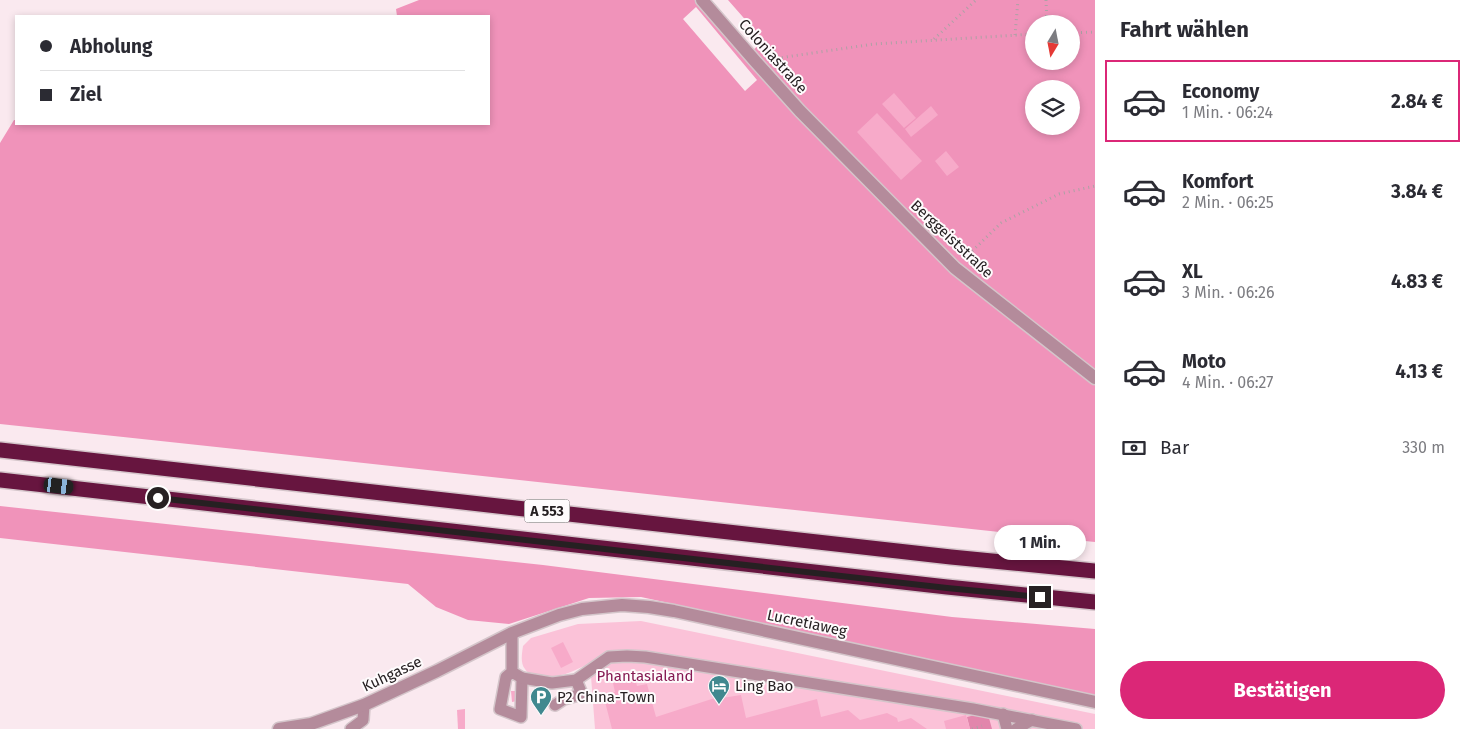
<!DOCTYPE html>
<html lang="de">
<head>
<meta charset="utf-8">
<style>
  body { margin:0; font-family:"Fira Sans",sans-serif; background:#f7f7f7; color:#2b2b33; height:100vh; display:flex; flex-direction:column; font-size:19px; white-space:nowrap }
  * { box-sizing:border-box; margin:0 }
  p { font-size:16px; color:#7c7c81 }
  .icon { flex:none; width:28px; height:28px; fill:none; stroke:currentColor; stroke-width:2; stroke-linecap:round; stroke-linejoin:round }
  .map { position:relative; flex:1; overflow:hidden }
  .details { display:flex; flex-direction:column; background:#fff; width:375px }
  .details>* { flex:none }
  .hud { position:absolute; left:15px; top:15px; width:475px; height:110px; border-radius:0px; box-shadow:0 2px 8px #0003; display:grid; align-content:center; height:110px; padding:0 25px; background:#fff }
  .needle { width:32px; rotate:190deg }
  .buttons { position:absolute; left:1025px; top:15px; display:grid; gap:10px }
  .buttons a { display:grid; place-items:center; width:55px; height:55px; border-radius:50%; background:#fff; box-shadow:0 2px 8px #0003; font-size:25px }
  .end { position:absolute; width:22px; height:22px; margin:-11px; border:6px solid #262022; background:#fff; box-shadow:0 0 0 2px #fff }
  .from { border-radius:50% }
  .bubble { position:absolute; height:35px; border-radius:18px; background:#fff; box-shadow:0 2px 8px #0003; font-size:16px; font-weight:700; line-height:35px; text-align:center }
  .car { position:absolute; width:15px; height:30px; margin:-15px -8px; border-radius:6px; box-shadow:0 0 4px 1px #0007; background:linear-gradient(#222 24%,#8ab4d8 0 40%,#222 0 76%,#8ab4d8 0 86%,#222 0) }
  .hud b { display:flex; align-items:center; gap:18px; height:48px; font-size:19px }
  .hud b+b { border-top:1px solid #e1e1e2 }
  .hud i { width:12px; height:12px; background:#2b2b33 }
  ul { padding:0; list-style:none }
  li { display:flex; align-items:center; gap:15px; height:82px; margin:0 10px 8px; padding:0 15px; border:2px solid transparent; border-radius:0px }
  li div { flex:1 }
  li b { display:block; font-size:19px }
  li em { font-style:normal; font-weight:700 }
  li.selected { border-color:#db2777 }
  li>.icon { width:45px; height:45px; stroke-width:1.5 }
  h2 { padding:0 25px; font-size:22px; line-height:60px }
  .pay { display:flex; align-items:center; gap:12px; height:55px; padding:0 25px; font-size:19px }
  .pay p { margin-inline-start:auto }
  .cta { display:flex; gap:10px; margin-top:auto; padding:10px 25px }
  .cta a { flex:1; height:58px; border-radius:30px; background:#db2777; color:#fff; font-size:20px; font-weight:700; line-height:58px; text-align:center }
  main { display:flex; flex:1; min-height:0 }
  .map>svg:first-child { display:block }
  .green { fill:#fbc2d8 }
  .forest { fill:#f093ba; fill-rule:evenodd }
  .water { fill:#e286ac }
  .building { fill:#f7aac9 }
  .lines { fill:none; stroke-linecap:round; stroke-linejoin:round }
  .lane-casing { stroke:#d4c5ca; stroke-width:14 }
  .street-casing { stroke:#d4c5ca; stroke-width:15 }
  .highway-casing { stroke:#d4c5ca; stroke-width:18 }
  .path { stroke:#aea1a5; stroke-width:3; stroke-dasharray:1 4; stroke-linecap:butt }
  .lane { stroke:#b48b9b; stroke-width:11 }
  .street { stroke:#b48b9b; stroke-width:12 }
  .highway { stroke:#67153f; stroke-width:15 }
  .route { stroke:#262022; stroke-width:6 }
  .labels { text-anchor:middle; dominant-baseline:central; stroke-width:4; stroke-linejoin:round; paint-order:stroke }
  .shield { fill:#fefbfc; stroke:#676263; stroke-width:1 }
  .shield-label { font-size:14px; font-weight:bold; fill:#262022 }
  .street-label { font-size:15px; fill:#262022; stroke:#fefbfc }
  .park-label { font-size:15px; fill:#861a53; stroke:#fefbfc }
  .poi-label { font-size:15px; fill:#262022; stroke:#fefbfc; text-anchor:start }
</style>
</head>
<body>
<main>
<div class="map">
<svg width="1095" height="729" viewBox="0 0 1095 729">
  <rect width="100%" height="100%" fill="#fae9ef"/>
  <!-- green -->
  <path class="green" d="M641,621L1095,714V729H595L590,663C572,672 560,679 538,675C533,674 528,674 525,669C520,663 522,653 523,646L531,638L578,624Z"/>
  <!-- forest -->
  <g class="forest">
    <path d="M419,0H709L753,50L764,41L728,0H1095V542C730,504 365,462 0,424V143L14,120H16V124H489V16H397L396,9ZM696,7L757,80L745,91L683,19ZM1034,24H1071V61H1034ZM1034,89H1071V126H1034Z"/>
    <path d="M0,506L543,565L952,617L1095,629V695L641,597L589,598L509,624L468,620L436,607L408,584L0,538Z"/>
  </g>
  <!-- water -->
  <path class="water" d="M975,715L989,718L992,729H970L967,717Z"/>
  <!-- building -->
  <g class="building">
    <path d="M894,93L916,118L904,128L882,104Z"/>
    <path d="M931,106L938,115L911,137L905,129Z"/>
    <path d="M877,113L922,161L901,180L857,132Z"/>
    <path d="M946,151L959,167L947,176L935,161Z"/>
    <path d="M563,642L573,662L561,668L551,648Z"/>
    <path d="M635,678L637,686L647,684L656,717L721,696L722,698L741,695L746,718L817,699L821,717L848,710L860,720L887,713L897,718L898,722L911,718L927,729H612L603,694L615,692L613,683Z"/>
    <path d="M511,691H516L517,701L512,702Z"/>
    <path d="M465,709V729H458L457,710Z"/>
    <path d="M966,715L970,729H946L944,721Z"/>
  </g>
  <g class="lines">
    <!-- lane casing -->
    <g class="lane-casing">
      <g id="lane">
        <path d="M512,633V672L522,678L521,717L500,709L506,677L512,672"/>
        <path d="M522,678L552,683L576,680L609,657L627,656L645,657L973,709L1076,729"/>
        <path d="M555,705L564,699L582,694L576,680"/>
        <path d="M1003,714L1007,729"/>
        <path d="M351,729L363,720L364,705"/>
        <path d="M1016,729L1032,720"/>
      </g>
    </g>
    <!-- street casing -->
    <g class="street-casing">
      <g id="street">
        <path d="M702,0L755,61L800,111L955,268L1095,378"/>
        <path d="M279,729L311,724L364,705L437,671L512,633L559,615L582,609L622,605L649,607L674,611L1095,702"/>
      </g>
    </g>
    <!-- highway casing -->
    <g class="highway-casing">
      <g id="highway">
        <path d="M0,450L951,557L1095,571"/>
        <path d="M0,480L947,587L1095,602"/>
      </g>
    </g>
    <!-- path -->
    <g class="path">
      <path d="M1046,0L1047,24"/>
      <path d="M1071,33L1095,32"/>
      <path d="M1015,35L1018,0"/>
      <path d="M934,39L976,0"/>
      <path d="M772,59L874,44L1034,34"/>
      <path d="M965,258L1001,223L1059,194L1095,186"/>
      <path d="M972,729L982,726"/>
    </g>
    <!-- lane -->
    <use href="#lane" class="lane"/>
    <!-- street -->
    <use href="#street" class="street"/>
    <!-- highway -->
    <use href="#highway" class="highway"/>
  </g>
  <g class="lines">
    <!-- route -->
    <path class="route" d="M158,498L947,588L1040,597"/>
  </g>
  <!-- icons -->
  <defs>
    <g id="hotel-pin" transform="scale(1.125)"><path d="M0 17L-7.5 6A9.5 9.5 0 1 1 7.5 6Z" fill="#40888f" stroke="#fefbfc"/><path d="M-6-4.5h1.5V1H6V5H4.5V3h-9V5H-6ZM-4 0a1.8 1.8 0 1 1 3.6 0ZM.5 0V-2.5h3Q6-2.5 6 0Z" fill="#fff"/></g>
    <g id="parking-pin" transform="scale(1.125)"><path d="M0 17L-7.5 6A9.5 9.5 0 1 1 7.5 6Z" fill="#40888f" stroke="#fefbfc"/><path d="M-3.5-5.5H1a3.5 3.5 0 0 1 0 7H-1V5.5H-3.5ZM-1-3.4V-.6H.8a1.4 1.4 0 0 0 0-2.8Z" fill="#fff"/></g>
  </defs>
  <g fill-rule="evenodd">
    <use href="#hotel-pin" x="719" y="686"/>
    <use href="#parking-pin" x="541" y="697"/>
  </g>
  <g class="labels">
    <!-- shield labels -->
    <rect class="shield" x="524.5" y="499.5" width="45" height="23" rx="4"/>
    <g class="shield-label">
      <text x="547" y="511">A 553</text>
    </g>
    <!-- street labels -->
    <g class="street-label">
      <text transform="translate(773 56) rotate(48)">Coloniastraße</text>
      <text transform="translate(952 239) rotate(43)">Berggeiststraße</text>
      <text transform="translate(807 623) rotate(12)">Lucretiaweg</text>
      <text transform="translate(392 674) rotate(-25)">Kuhgasse</text>
    </g>
    <!-- park labels -->
    <g class="park-label">
      <text x="645" y="676">Phantasialand</text>
    </g>
    <!-- poi labels -->
    <g class="poi-label">
      <text x="735" y="686">Ling Bao</text>
      <text x="557" y="697">P2 China-Town</text>
    </g>
  </g>
</svg>
<div class="buttons">
<a><svg class="needle" viewBox="-14 -14 28 28"><path d="M0-13l5 13h-10z" fill="#e53935"/><path d="M0 13l5-13h-10z" fill="#7c7c81"/></svg></a>
<a><svg class="icon" aria-label="layers" viewBox="0 0 24 24"><path d="M12 4l9 5-9 5-9-5zM3 14l9 5 9-5"/></svg></a>
</div>
<i class="end from" style="left:158px;top:498px"></i>
<i class="end" style="left:1040px;top:597px"></i>
<div class="bubble" style="left:994px;top:525px;width:92px">1 Min.</div>
<i class="car" style="left:59px;top:486px;rotate:97deg"></i>
<div class="hud">
<b><i class="from"></i>Abholung</b>
<b><i></i>Ziel</b>
</div>
</div>
<section class="details">
<h2>Fahrt wählen</h2>
<ul>
<li class="selected"><svg class="icon" aria-label="car" viewBox="0 0 24 24"><path d="M5 17H2v-5l4-1 3-4h7l3 4 3 1v5h-3M9 17h6M6 11h13"/><circle cx="7" cy="17" r="2"/><circle cx="17" cy="17" r="2"/></svg><div><b>Economy</b><p>1 Min. · 06:24</p></div><em>2.84 €</em></li>
<li><svg class="icon" aria-label="car" viewBox="0 0 24 24"><path d="M5 17H2v-5l4-1 3-4h7l3 4 3 1v5h-3M9 17h6M6 11h13"/><circle cx="7" cy="17" r="2"/><circle cx="17" cy="17" r="2"/></svg><div><b>Komfort</b><p>2 Min. · 06:25</p></div><em>3.84 €</em></li>
<li><svg class="icon" aria-label="car" viewBox="0 0 24 24"><path d="M5 17H2v-5l4-1 3-4h7l3 4 3 1v5h-3M9 17h6M6 11h13"/><circle cx="7" cy="17" r="2"/><circle cx="17" cy="17" r="2"/></svg><div><b>XL</b><p>3 Min. · 06:26</p></div><em>4.83 €</em></li>
<li><svg class="icon" aria-label="car" viewBox="0 0 24 24"><path d="M5 17H2v-5l4-1 3-4h7l3 4 3 1v5h-3M9 17h6M6 11h13"/><circle cx="7" cy="17" r="2"/><circle cx="17" cy="17" r="2"/></svg><div><b>Moto</b><p>4 Min. · 06:27</p></div><em>4.13 €</em></li>
</ul>
<div class="pay"><svg class="icon" aria-label="cash" viewBox="0 0 24 24"><path d="M3 7h18v10H3z"/><circle cx="12" cy="12" r="2"/></svg>Bar<p>330 m</p></div>
<div class="cta"><a>Bestätigen</a></div>
</section>
</main>
</body>
</html>
